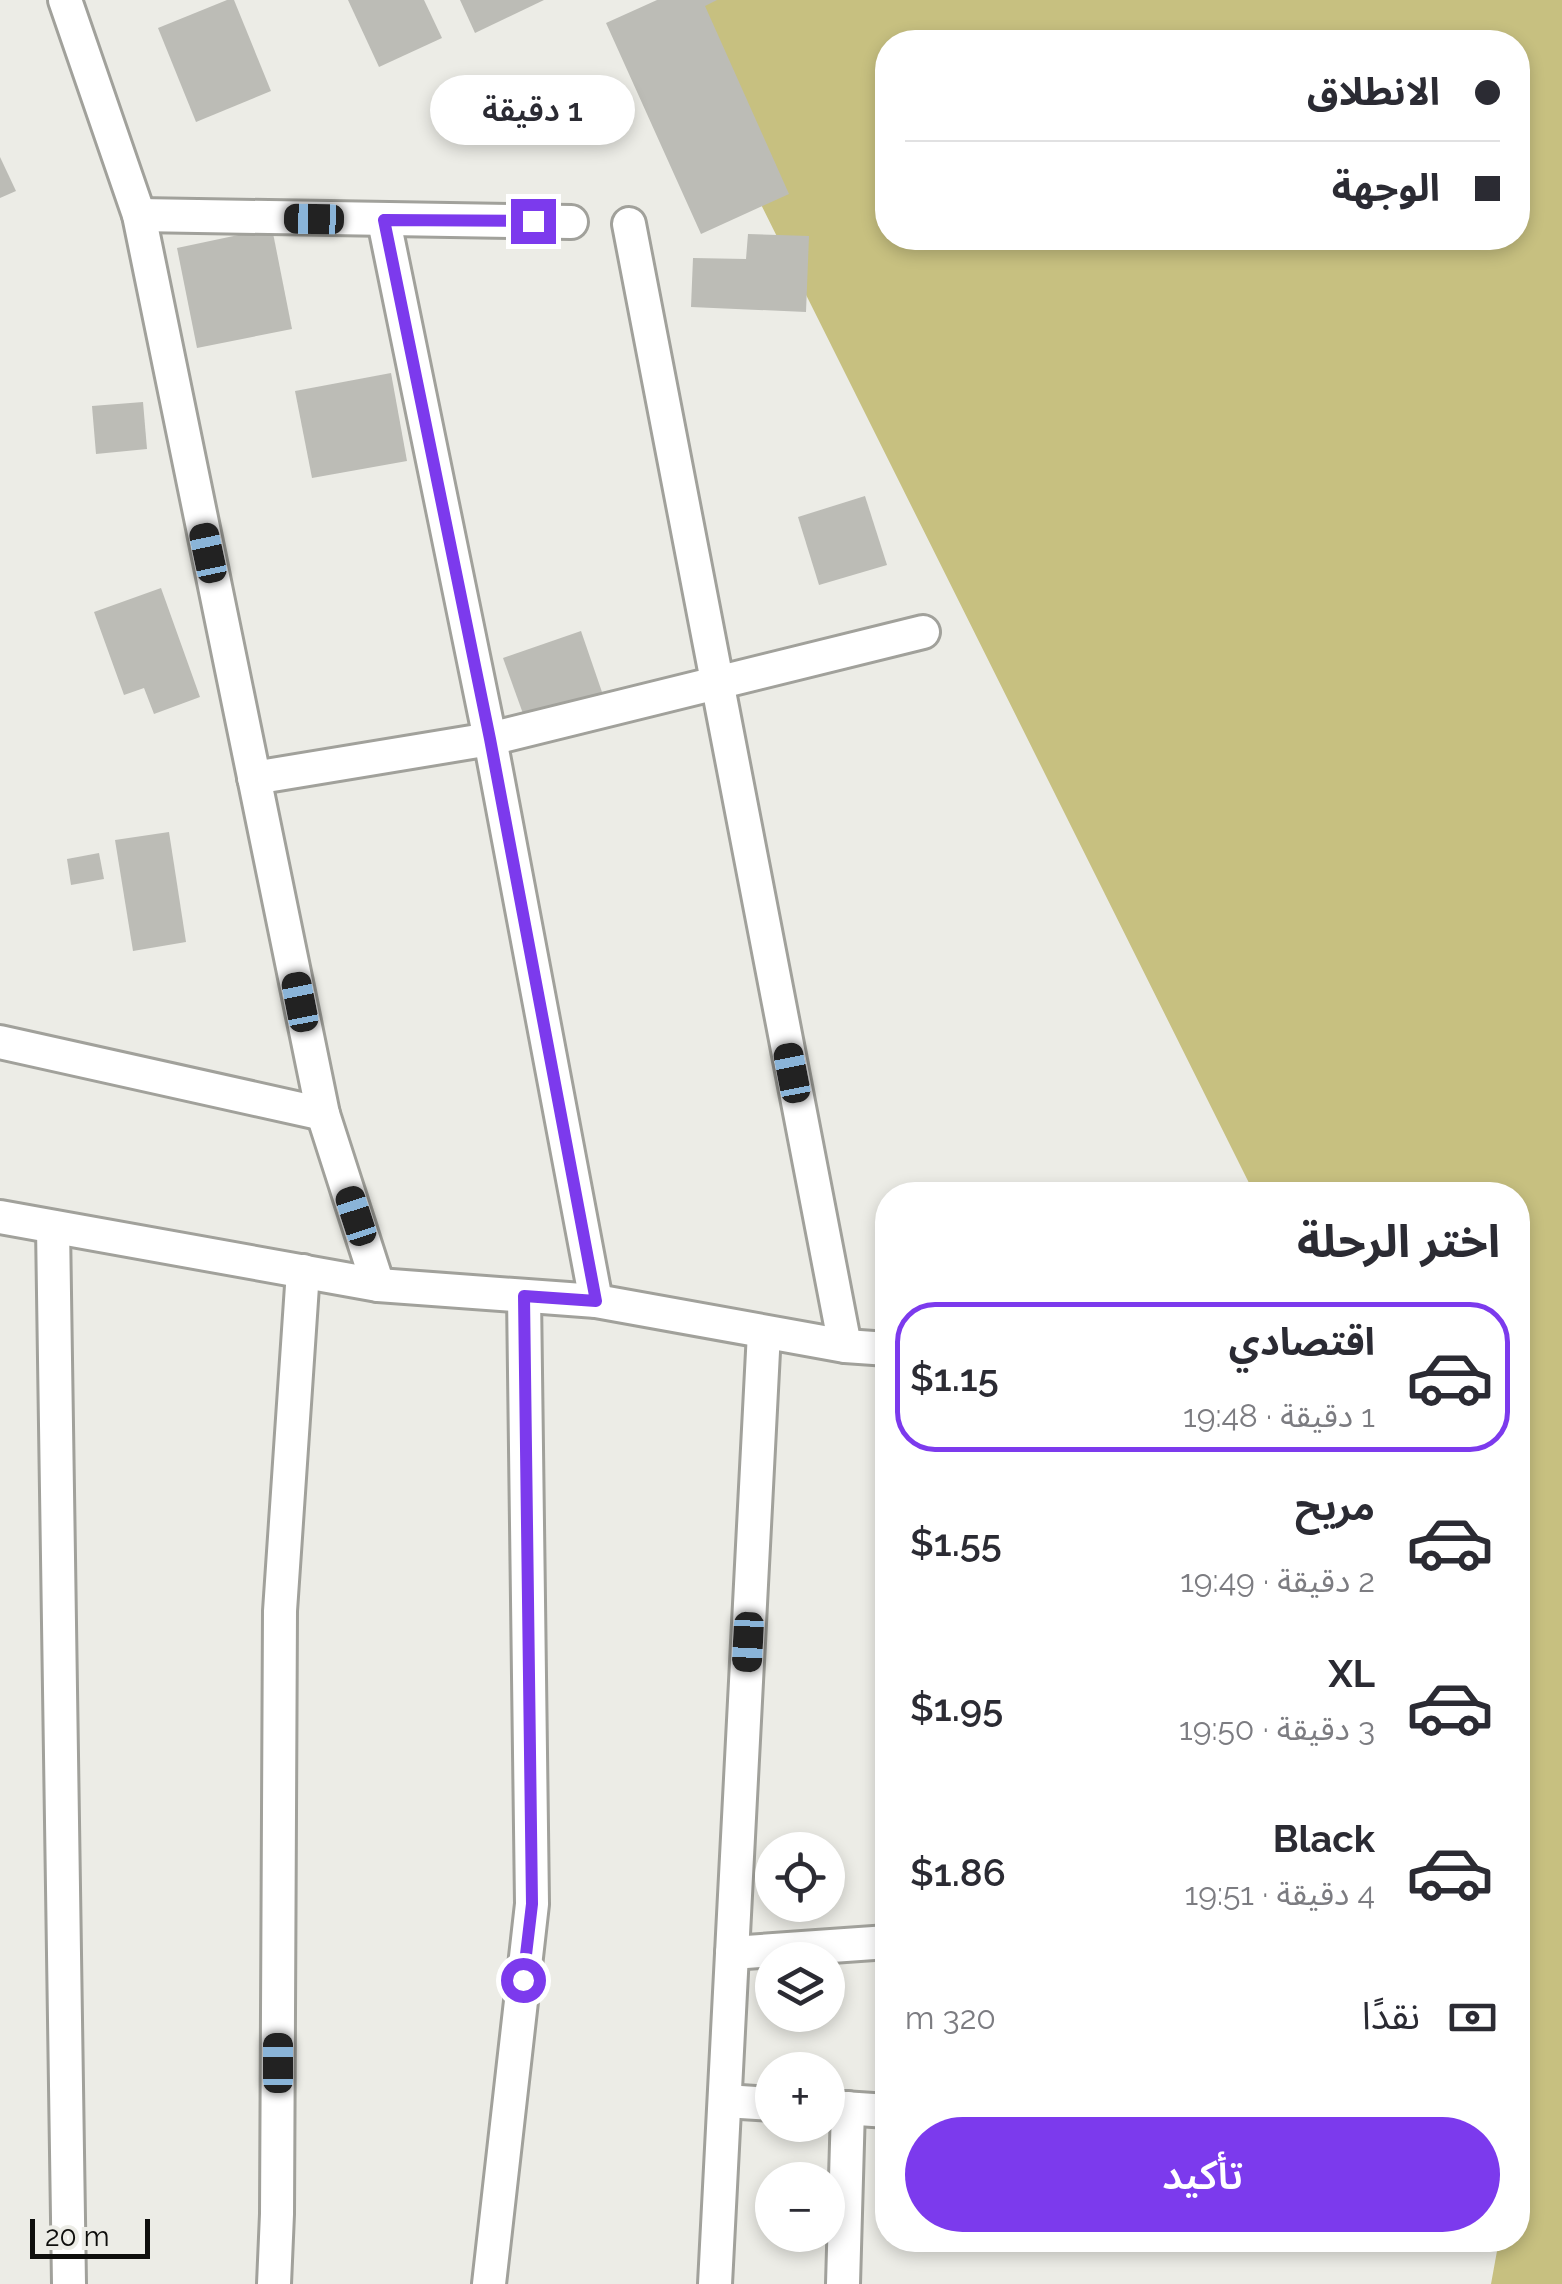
<!DOCTYPE html>
<html lang="ar">
<head>
<meta charset="utf-8">
<style>
  body { margin:0; font-family:Raleway,"Noto Sans Arabic",sans-serif; background:#f7f7f7; color:#2b2b33; direction:rtl; height:100vh; display:flex; flex-direction:column; font-size:38px; white-space:nowrap }
  * { box-sizing:border-box; margin:0 }
  p { font-size:32px; color:#7c7c81 }
  .icon { flex:none; width:55px; height:55px; fill:none; stroke:currentColor; stroke-width:2; stroke-linecap:round; stroke-linejoin:round }
  .map { position:relative; flex:1; overflow:hidden; direction:ltr }
  .drawer { position:absolute; left:875px; top:1182px; width:655px; height:1070px; display:flex; flex-direction:column; background:#fff; border-radius:40px; box-shadow:0 5px 15px #0003; direction:rtl }
  .drawer>* { flex:none }
  .top-card { position:absolute; left:875px; top:30px; width:655px; height:220px; border-radius:40px; box-shadow:0 5px 15px #0003; direction:rtl; display:grid; align-content:center; height:220px; padding:0 30px; background:#fff }
  .tools { position:absolute; left:755px; top:1832px; display:grid; gap:20px }
  .tools a { display:grid; place-items:center; width:90px; height:90px; border-radius:50%; background:#fff; box-shadow:0 5px 15px #0003; font-size:50px }
  .scale { position:absolute; left:30px; bottom:25px; width:120px; box-sizing:border-box; padding-left:10px; border:5px solid #0e0e0c; border-top:0; font-size:28px; line-height:35px; white-space:nowrap; color:#0e0e0c; -webkit-text-stroke:8px #ecece6; paint-order:stroke }
  .end { position:absolute; width:45px; height:45px; margin:-22px; border:12px solid #7c3aed; background:#fff; box-shadow:0 0 0 5px #fff }
  .from { border-radius:50% }
  .bubble { position:absolute; height:70px; border-radius:35px; background:#fff; box-shadow:0 5px 15px #0003; font-size:32px; font-weight:600; line-height:70px; text-align:center; direction:rtl }
  .car { position:absolute; width:30px; height:60px; margin:-30px -15px; border-radius:12px; box-shadow:0 0 8px 2px #0007; background:linear-gradient(#222 24%,#8ab4d8 0 40%,#222 0 76%,#8ab4d8 0 86%,#222 0) }
  .top-card b { display:flex; align-items:center; gap:35px; height:95px; font-size:38px }
  .top-card b+b { border-top:2px solid #e1e1e2 }
  .top-card i { width:25px; height:25px; background:#2b2b33 }
  ul { padding:0; list-style:none }
  li { display:flex; align-items:center; gap:30px; height:150px; margin:0 20px 15px; padding:0 10px; border:5px solid transparent; border-radius:40px }
  li div { flex:1 }
  li b { display:block; font-size:38px }
  li em { font-style:normal; font-weight:600 }
  li.current { border-color:#7c3aed }
  li>.icon { width:90px; height:90px; stroke-width:1.5 }
  h2 { padding:0 30px; font-size:45px; line-height:120px }
  .pay { display:flex; align-items:center; gap:25px; height:110px; padding:0 30px; font-size:38px }
  .pay p { margin-inline-start:auto }
  .action { display:flex; gap:20px; margin-top:auto; padding:20px 30px }
  .action a { flex:1; height:115px; border-radius:60px; background:#7c3aed; color:#fff; font-size:40px; font-weight:600; line-height:115px; text-align:center }
  .map>svg:first-child { display:block }
  .green { fill:#c7c080; fill-rule:evenodd }
  .building { fill:#bcbcb6 }
  .lines { fill:none; stroke-linecap:round; stroke-linejoin:round }
  .minor-casing { stroke:#a1a19b; stroke-width:38 }
  .minor { stroke:#fff; stroke-width:32 }
  .route { stroke:#7c3aed; stroke-width:12 }
</style>
</head>
<body>
<div class="map">
<svg width="1562" height="2284" viewBox="0 0 1562 2284">
  <rect width="100%" height="100%" fill="#ecece6"/>
  <!-- green -->
  <path class="green" d="M659,0H1562V2284H1491L1499,2240H1518V1195H1255ZM888,42H1518V238H888Z"/>
  <!-- building -->
  <g class="building">
    <path d="M227,0H234L271,91L196,122L158,28Z"/>
    <path d="M348,0H424L442,38L379,67Z"/>
    <path d="M460,0H544L475,33Z"/>
    <path d="M657,0H717L705,6L789,194L701,234L606,23Z"/>
    <path d="M0,157L16,191L0,198Z"/>
    <path d="M272,228L292,329L197,348L177,248Z"/>
    <path d="M748,234L809,236L806,312L691,307L693,258L746,259Z"/>
    <path d="M391,373L407,461L312,478L295,391Z"/>
    <path d="M143,402L147,449L96,454L92,406Z"/>
    <path d="M865,496L887,565L819,585L798,517Z"/>
    <path d="M161,588L200,697L154,714L144,688L124,695L94,612Z"/>
    <path d="M581,631L603,695L526,722L503,658Z"/>
    <path d="M169,832L186,942L133,951L115,840Z"/>
    <path d="M99,853L104,879L71,885L67,859Z"/>
  </g>
  <g class="lines">
    <!-- minor casing -->
    <g class="minor-casing">
      <g id="minor">
        <path d="M65,0L139,215L323,1114L378,1285"/>
        <path d="M139,215L571,222"/>
        <path d="M384,221L490,739L596,1301"/>
        <path d="M629,224L845,1346"/>
        <path d="M254,778L490,739L923,632"/>
        <path d="M0,1042L323,1114"/>
        <path d="M0,1217L378,1285L596,1301L845,1346L888,1349"/>
        <path d="M53,1227L69,2284"/>
        <path d="M732,1953L888,1942"/>
        <path d="M725,2101L772,2104"/>
        <path d="M828,2107L888,2111"/>
        <path d="M274,2284L277,2214L280,1611L303,1271"/>
        <path d="M489,2284L532,1904L524,1296"/>
        <path d="M715,2284L764,1332"/>
        <path d="M843,2284L848,2108"/>
      </g>
    </g>
    <!-- minor -->
    <use href="#minor" class="minor"/>
  </g>
  <g class="lines">
    <!-- route -->
    <path class="route" d="M523,1980L532,1904L524,1296L596,1301L490,739L384,220L533,221"/>
  </g>
</svg>
<div class="tools">
<a><svg class="icon" aria-label="locate" viewBox="0 0 24 24"><circle cx="12" cy="12" r="6"/><path d="M12 2v4M12 18v4M2 12h4M18 12h4"/></svg></a>
<a><svg class="icon" aria-label="layers" viewBox="0 0 24 24"><path d="M12 4l9 5-9 5-9-5zM3 14l9 5 9-5"/></svg></a>
<a>+</a>
<a>−</a>
</div>
<div class="scale">20 m</div>
<i class="end from" style="left:523px;top:1980px"></i>
<i class="end" style="left:533px;top:221px"></i>
<div class="bubble" style="left:430px;top:75px;width:205px">1 دقيقة</div>
<i class="car" style="left:314px;top:219px;rotate:271deg"></i>
<i class="car" style="left:208px;top:553px;rotate:348deg"></i>
<i class="car" style="left:300px;top:1002px;rotate:349deg"></i>
<i class="car" style="left:792px;top:1073px;rotate:349deg"></i>
<i class="car" style="left:356px;top:1216px;rotate:342deg"></i>
<i class="car" style="left:748px;top:1642px;rotate:183deg"></i>
<i class="car" style="left:278px;top:2063px;rotate:0deg"></i>
<div class="top-card">
<b><i class="from"></i>الانطلاق</b>
<b><i></i>الوجهة</b>
</div>
<section class="drawer">
<h2>اختر الرحلة</h2>
<ul>
<li class="current"><svg class="icon" aria-label="car" viewBox="0 0 24 24"><path d="M5 17H2v-5l4-1 3-4h7l3 4 3 1v5h-3M9 17h6M6 11h13"/><circle cx="7" cy="17" r="2"/><circle cx="17" cy="17" r="2"/></svg><div><b>اقتصادي</b><p>1 دقيقة · 19:48</p></div><em>$1.15</em></li>
<li><svg class="icon" aria-label="car" viewBox="0 0 24 24"><path d="M5 17H2v-5l4-1 3-4h7l3 4 3 1v5h-3M9 17h6M6 11h13"/><circle cx="7" cy="17" r="2"/><circle cx="17" cy="17" r="2"/></svg><div><b>مريح</b><p>2 دقيقة · 19:49</p></div><em>$1.55</em></li>
<li><svg class="icon" aria-label="car" viewBox="0 0 24 24"><path d="M5 17H2v-5l4-1 3-4h7l3 4 3 1v5h-3M9 17h6M6 11h13"/><circle cx="7" cy="17" r="2"/><circle cx="17" cy="17" r="2"/></svg><div><b>XL</b><p>3 دقيقة · 19:50</p></div><em>$1.95</em></li>
<li><svg class="icon" aria-label="car" viewBox="0 0 24 24"><path d="M5 17H2v-5l4-1 3-4h7l3 4 3 1v5h-3M9 17h6M6 11h13"/><circle cx="7" cy="17" r="2"/><circle cx="17" cy="17" r="2"/></svg><div><b>Black</b><p>4 دقيقة · 19:51</p></div><em>$1.86</em></li>
</ul>
<div class="pay"><svg class="icon" aria-label="cash" viewBox="0 0 24 24"><path d="M3 7h18v10H3z"/><circle cx="12" cy="12" r="2"/></svg>نقدًا<p>320 m</p></div>
<div class="action"><a>تأكيد</a></div>
</section>
</div>
</body>
</html>
